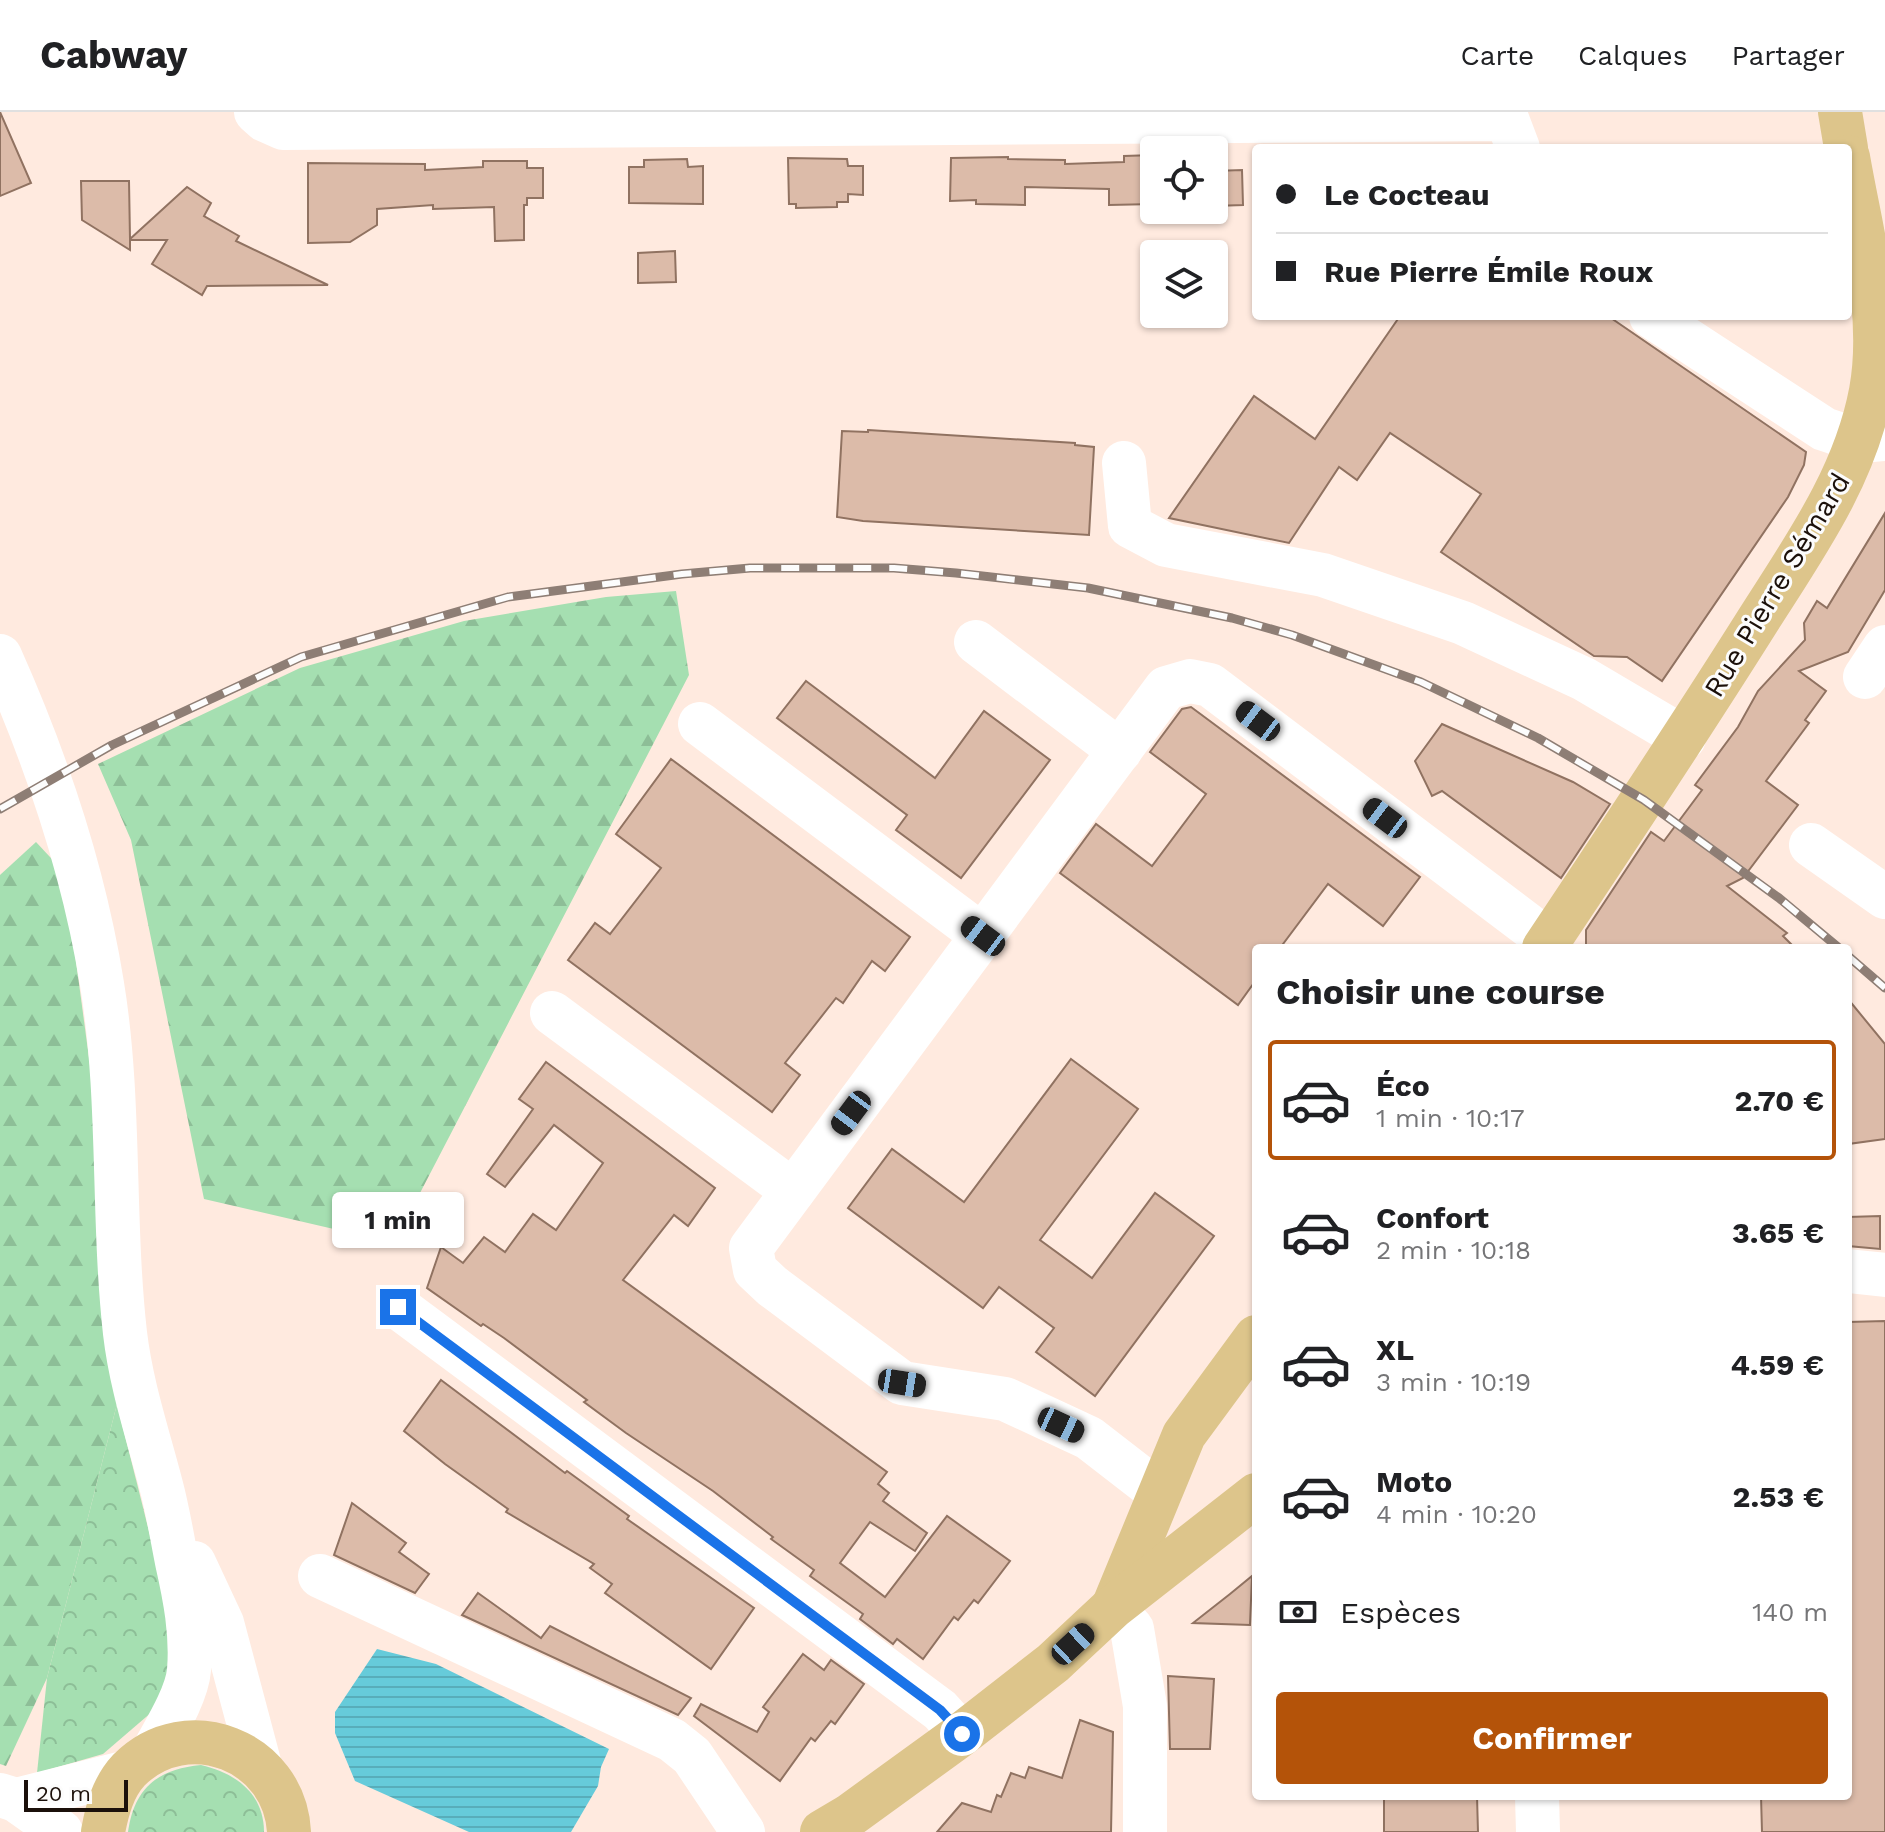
<!DOCTYPE html>
<html lang="fr">
<head>
<meta charset="utf-8">
<style>
  body { margin:0; font-family:"Work Sans",sans-serif; background:#f6f6f6; color:#202124; height:100vh; display:flex; flex-direction:column; font-size:30px; white-space:nowrap }
  * { box-sizing:border-box; margin:0 }
  p { font-size:26px; color:#757577 }
  .icon { flex:none; width:44px; height:44px; fill:none; stroke:currentColor; stroke-width:2; stroke-linecap:round; stroke-linejoin:round }
  .map { position:relative; flex:1; overflow:hidden }
  .details { position:absolute; left:1252px; top:832px; width:600px; height:856px; display:flex; flex-direction:column; background:#fff; border-radius:8px; box-shadow:0 2px 6px #0004 }
  .details>* { flex:none }
  .top-card { position:absolute; left:1252px; top:32px; width:600px; height:176px; border-radius:8px; box-shadow:0 2px 6px #0004; display:grid; align-content:center; height:176px; padding:0 24px; background:#fff }
  .fabs { position:absolute; left:1140px; top:24px; display:grid; gap:16px }
  .fabs a { display:grid; place-items:center; width:88px; height:88px; border-radius:8px; background:#fff; box-shadow:0 2px 6px #0004; font-size:40px }
  .scale { position:absolute; left:24px; bottom:20px; width:104px; box-sizing:border-box; padding-left:8px; border:4px solid #1b100a; border-top:0; font-size:22px; line-height:28px; white-space:nowrap; color:#1b100a; -webkit-text-stroke:6px #fcfcfc; paint-order:stroke }
  .end { position:absolute; width:36px; height:36px; margin:-18px; border:10px solid #1a73e8; background:#fff; box-shadow:0 0 0 4px #fff }
  .from { border-radius:50% }
  .bubble { position:absolute; height:56px; border-radius:8px; background:#fff; box-shadow:0 2px 6px #0004; font-size:26px; font-weight:700; line-height:56px; text-align:center }
  .car { position:absolute; width:24px; height:48px; margin:-24px -12px; border-radius:10px; box-shadow:0 0 6px 2px #0007; background:linear-gradient(#222 24%,#8ab4d8 0 40%,#222 0 76%,#8ab4d8 0 86%,#222 0) }
  .top-card b { display:flex; align-items:center; gap:28px; height:76px; font-size:30px }
  .top-card b+b { border-top:2px solid #e0e0e0 }
  .top-card i { width:20px; height:20px; background:#202124 }
  ul { padding:0; list-style:none }
  li { display:flex; align-items:center; gap:24px; height:120px; margin:0 16px 12px; padding:0 8px; border:4px solid transparent; border-radius:8px }
  li div { flex:1 }
  li b { display:block; font-size:30px }
  li em { font-style:normal; font-weight:700 }
  li.current { border-color:#b45309 }
  li>.icon { width:72px; height:72px; stroke-width:1.5 }
  h2 { padding:0 24px; font-size:36px; line-height:96px }
  .pay { display:flex; align-items:center; gap:20px; height:88px; padding:0 24px; font-size:30px }
  .pay p { margin-inline-start:auto }
  .primary-button { display:flex; gap:16px; margin-top:auto; padding:16px 24px }
  .primary-button a { flex:1; height:92px; border-radius:8px; background:#b45309; color:#fff; font-size:32px; font-weight:700; line-height:92px; text-align:center }
  header { display:flex; align-items:center; gap:48px; box-sizing:border-box; height:112px; padding:0 40px; background:#fff; border-bottom:2px solid #e0e0e0 }
  header strong { font-size:38px }
  nav { display:flex; gap:44px; margin-inline-start:auto; font-size:28px }
  .map>svg:first-child { display:block }
  .forest { fill:url(#forest-firs) }
  .park { fill:url(#park-crowns) }
  .water { fill:url(#water-rules) }
  .building { fill:#dcbba9; stroke:#907261; stroke-width:2 }
  .lines { fill:none; stroke-linecap:round; stroke-linejoin:round }
  .minor { stroke:#fff; stroke-width:44 }
  .major { stroke:#ddc58b; stroke-width:44 }
  .rail-casing { stroke:#8e7e75; stroke-width:9 }
  .rail { stroke:#fcfcfc; stroke-width:6; stroke-dasharray:18; stroke-linecap:butt }
  .route { stroke:#1a73e8; stroke-width:10 }
  .labels { text-anchor:middle; dominant-baseline:central; stroke-width:6; stroke-linejoin:round; paint-order:stroke }
  .street-label { font-size:28px; fill:#1b100a; stroke:#fcfcfc }
</style>
</head>
<body>
<header>
<strong>Cabway</strong>
<nav><a>Carte</a><a>Calques</a><a>Partager</a></nav>
</header>
<div class="map">
<svg width="1885" height="1720" viewBox="0 0 1885 1720">
  <defs>
    <pattern id="forest-firs" width="22" height="20" patternUnits="userSpaceOnUse" patternTransform="scale(2)"><rect width="22" height="20" fill="#a5dfb1"/><path d="M5 1l3.5 6h-7zM16 11l3.5 6h-7z" fill="#8dbe97"/></pattern>
    <pattern id="park-crowns" width="20" height="18" patternUnits="userSpaceOnUse" patternTransform="scale(2)"><rect width="20" height="18" fill="#a5dfb1"/><path d="M2 6a3 3 0 1 1 6 0M12 15a3 3 0 1 1 6 0" fill="none" stroke="#8dbe97"/></pattern>
    <pattern id="water-rules" width="6" height="5" patternUnits="userSpaceOnUse" patternTransform="scale(2)"><rect width="6" height="5" fill="#66cbda"/><path d="M0 2.5h6" fill="none" stroke="#58adba"/></pattern>
  </defs>
  <rect width="100%" height="100%" fill="#ffeadf"/>
  <!-- forest -->
  <g class="forest">
    <path d="M676,479L689,563L394,1131L204,1087L131,728L98,652L300,556L464,509L606,485Z"/>
    <path d="M36,730L64,760L98,1013L117,1292L47,1566L6,1654L0,1652V763Z"/>
  </g>
  <!-- park -->
  <g class="park">
    <path d="M117,1292L162,1471L176,1553L160,1593L103,1642L37,1661L47,1566Z"/>
    <path d="M201,1653C235,1661 264,1681 264,1720H128C134,1676 158,1657 201,1653Z"/>
  </g>
  <!-- water -->
  <path class="water" d="M377,1537L436,1552L609,1637L601,1655L598,1674L571,1720H469L355,1669L335,1621V1600Z"/>
  <!-- building -->
  <g class="building">
    <path d="M0,0L31,71L0,84Z"/>
    <path d="M1154,43V92L1109,93V77L1025,75V93L976,92V88L950,89L951,46L1008,45V47L1065,48V52L1124,50V44Z"/>
    <path d="M788,46L847,47L848,54H863V83L848,82V90H837V95L796,96V92H789Z"/>
    <path d="M687,47L688,55L703,54V92L629,91V55H644V48Z"/>
    <path d="M483,49H527V56H543V86H527V93H524V128L495,129L494,95L433,97V93L377,97V113L350,130L308,131V51L425,52V58L483,55Z"/>
    <path d="M1242,58L1243,93L1214,94V59Z"/>
    <path d="M81,69H129L130,127L187,75L211,91L204,104L239,124L236,129L328,173L207,174L202,183L152,152L167,128H130V138L82,108Z"/>
    <path d="M675,139L676,170L638,171V141Z"/>
    <path d="M1400,204H1608L1806,340L1804,353L1788,385L1662,569L1627,545L1594,544L1441,440L1481,382L1390,321L1357,368L1339,355L1289,431L1169,406L1254,284L1315,327Z"/>
    <path d="M868,318L1075,331V333L1094,335L1089,423L863,409L837,405L842,319L868,320Z"/>
    <path d="M1885,401V478L1848,540L1799,559L1826,579L1805,608L1809,611L1766,669L1798,693L1743,766L1727,774L1787,821L1783,824L1795,836H1586V818L1651,720L1664,729L1702,678L1695,673L1738,615L1758,579L1805,528L1804,511L1817,489L1827,496Z"/>
    <path d="M806,569L935,666L984,599L1050,648L961,766L896,718L907,703L777,606Z"/>
    <path d="M1191,595L1420,765L1383,814L1328,772L1280,836H1256V868L1238,893L1060,761L1096,712L1152,754L1206,682L1150,640L1182,597Z"/>
    <path d="M1442,612L1573,670L1610,692L1561,766L1442,679L1432,684L1415,649Z"/>
    <path d="M671,647L910,825L885,859L872,849L843,891L836,886L785,951L800,963L772,1000L568,848L595,811L610,822L661,756L616,722Z"/>
    <path d="M1848,887L1885,932V1027L1848,1032Z"/>
    <path d="M1071,947L1138,997L1040,1128L1092,1166L1155,1081L1214,1124L1095,1284L1036,1240L1054,1216L999,1175L983,1196L848,1096L892,1037L964,1090Z"/>
    <path d="M546,950L715,1076L688,1114L674,1103L623,1168L887,1360L878,1372L889,1381L883,1389L927,1421L915,1439L870,1410L840,1451L885,1485L947,1404L1010,1449L978,1491L974,1488L958,1508L954,1505L923,1547L897,1527L893,1532L860,1507L863,1502L810,1464L814,1458L771,1427L773,1425L713,1379L626,1321L584,1290L587,1288L504,1226L483,1212L481,1214L427,1176L441,1135L463,1151L484,1125L505,1140L533,1102L556,1118L603,1051L554,1013L505,1075L487,1062L533,997L519,987Z"/>
    <path d="M1880,1104V1137L1848,1134V1105Z"/>
    <path d="M1885,1209V1720H1762L1761,1684H1848V1210Z"/>
    <path d="M441,1268L565,1361L567,1359L629,1404L627,1407L754,1496L711,1557L605,1481L612,1472L590,1456L594,1452L506,1400L508,1397L445,1352L404,1319Z"/>
    <path d="M352,1391L406,1431L399,1440L429,1462L415,1481L334,1443Z"/>
    <path d="M1252,1464L1250,1513L1193,1511L1230,1482Z"/>
    <path d="M478,1481L541,1526L550,1514L691,1586L678,1603L462,1503Z"/>
    <path d="M803,1542L824,1558L831,1548L864,1572L835,1612L831,1609L815,1629L811,1626L780,1669L694,1604L701,1592L757,1620L769,1600L763,1595Z"/>
    <path d="M1168,1564L1214,1567L1210,1637H1170Z"/>
    <path d="M1080,1608L1113,1620L1111,1720H937L962,1691L991,1700L997,1683L1001,1685L1011,1661L1025,1666L1029,1655L1062,1666Z"/>
    <path d="M1384,1684H1477L1478,1720H1384Z"/>
  </g>
  <g class="lines">
    <!-- minor -->
    <g class="minor">
      <path d="M256,0L265,8L283,16L1507,7L1518,36"/>
      <path d="M1651,204L1824,317L1860,329L1885,327"/>
      <path d="M1124,351L1130,414L1166,433L1323,463L1463,511L1584,567L1684,626"/>
      <path d="M976,530L1120,639"/>
      <path d="M0,544C46,647 84,760 102,872C121,987 112,1105 125,1221C131,1273 148,1323 161,1373C168,1399 172,1425 177,1450C185,1485 192,1522 189,1558C187,1583 165,1618 153,1640"/>
      <path d="M1865,565L1885,535"/>
      <path d="M700,612L983,824"/>
      <path d="M1811,733L1885,785"/>
      <path d="M552,901L793,1079"/>
      <path d="M1848,1159L1885,1163"/>
      <path d="M398,1195L940,1598L962,1622"/>
      <path d="M1160,1381L1089,1326L1005,1287L902,1271L772,1174L755,1158L751,1136L1166,576L1190,569L1210,573L1549,829"/>
      <path d="M194,1451L222,1511L260,1654"/>
      <path d="M320,1464L672,1628L692,1644L743,1720"/>
      <path d="M1113,1495L1132,1517L1145,1594V1720"/>
      <path d="M0,1683L16,1688L61,1720"/>
      <path d="M1537,1684L1538,1720"/>
      <path d="M16,1688L127,1660"/>
    </g>
    <!-- major -->
    <g class="major">
      <path d="M1840,0L1846,36"/>
      <path d="M1544,836C1614,731 1683,627 1750,521C1798,444 1854,370 1871,279C1885,201 1861,121 1848,45"/>
      <path d="M1114,1493L1184,1323L1256,1225"/>
      <path d="M103,1720C107,1698 113,1675 129,1658C187,1600 285,1639 289,1720"/>
      <path d="M822,1720L849,1704L962,1622L1053,1551L1113,1495L1256,1383"/>
    </g>
    <!-- rail casing -->
    <g class="rail-casing">
      <g id="rail">
        <path d="M0,697L112,633L301,545L508,485L682,462L750,456H894L956,461L1088,476L1232,506L1292,523L1421,570L1538,626L1644,688L1779,786L1839,836"/>
        <path d="M1848,844L1885,876"/>
      </g>
    </g>
    <!-- rail -->
    <use href="#rail" class="rail"/>
  </g>
  <g class="lines">
    <!-- route -->
    <path class="route" d="M398,1195L940,1598L962,1622"/>
  </g>
  <g class="labels">
    <!-- street labels -->
    <g class="street-label">
      <text transform="translate(1777 473) rotate(-59)">Rue Pierre Sémard</text>
    </g>
  </g>
</svg>
<div class="fabs">
<a><svg class="icon" aria-label="locate" viewBox="0 0 24 24"><circle cx="12" cy="12" r="6"/><path d="M12 2v4M12 18v4M2 12h4M18 12h4"/></svg></a>
<a><svg class="icon" aria-label="layers" viewBox="0 0 24 24"><path d="M12 4l9 5-9 5-9-5zM3 14l9 5 9-5"/></svg></a>
</div>
<div class="scale">20 m</div>
<i class="end from" style="left:962px;top:1622px"></i>
<i class="end" style="left:398px;top:1195px"></i>
<div class="bubble" style="left:332px;top:1080px;width:132px">1 min</div>
<i class="car" style="left:1258px;top:609px;rotate:307deg"></i>
<i class="car" style="left:1385px;top:706px;rotate:307deg"></i>
<i class="car" style="left:983px;top:824px;rotate:307deg"></i>
<i class="car" style="left:851px;top:1001px;rotate:217deg"></i>
<i class="car" style="left:902px;top:1271px;rotate:99deg"></i>
<i class="car" style="left:1061px;top:1313px;rotate:115deg"></i>
<i class="car" style="left:1073px;top:1532px;rotate:47deg"></i>
<div class="top-card">
<b><i class="from"></i>Le Cocteau</b>
<b><i></i>Rue Pierre Émile Roux</b>
</div>
<section class="details">
<h2>Choisir une course</h2>
<ul>
<li class="current"><svg class="icon" aria-label="car" viewBox="0 0 24 24"><path d="M5 17H2v-5l4-1 3-4h7l3 4 3 1v5h-3M9 17h6M6 11h13"/><circle cx="7" cy="17" r="2"/><circle cx="17" cy="17" r="2"/></svg><div><b>Éco</b><p>1 min · 10:17</p></div><em>2.70 €</em></li>
<li><svg class="icon" aria-label="car" viewBox="0 0 24 24"><path d="M5 17H2v-5l4-1 3-4h7l3 4 3 1v5h-3M9 17h6M6 11h13"/><circle cx="7" cy="17" r="2"/><circle cx="17" cy="17" r="2"/></svg><div><b>Confort</b><p>2 min · 10:18</p></div><em>3.65 €</em></li>
<li><svg class="icon" aria-label="car" viewBox="0 0 24 24"><path d="M5 17H2v-5l4-1 3-4h7l3 4 3 1v5h-3M9 17h6M6 11h13"/><circle cx="7" cy="17" r="2"/><circle cx="17" cy="17" r="2"/></svg><div><b>XL</b><p>3 min · 10:19</p></div><em>4.59 €</em></li>
<li><svg class="icon" aria-label="car" viewBox="0 0 24 24"><path d="M5 17H2v-5l4-1 3-4h7l3 4 3 1v5h-3M9 17h6M6 11h13"/><circle cx="7" cy="17" r="2"/><circle cx="17" cy="17" r="2"/></svg><div><b>Moto</b><p>4 min · 10:20</p></div><em>2.53 €</em></li>
</ul>
<div class="pay"><svg class="icon" aria-label="cash" viewBox="0 0 24 24"><path d="M3 7h18v10H3z"/><circle cx="12" cy="12" r="2"/></svg>Espèces<p>140 m</p></div>
<div class="primary-button"><a>Confirmer</a></div>
</section>
</div>
</body>
</html>
